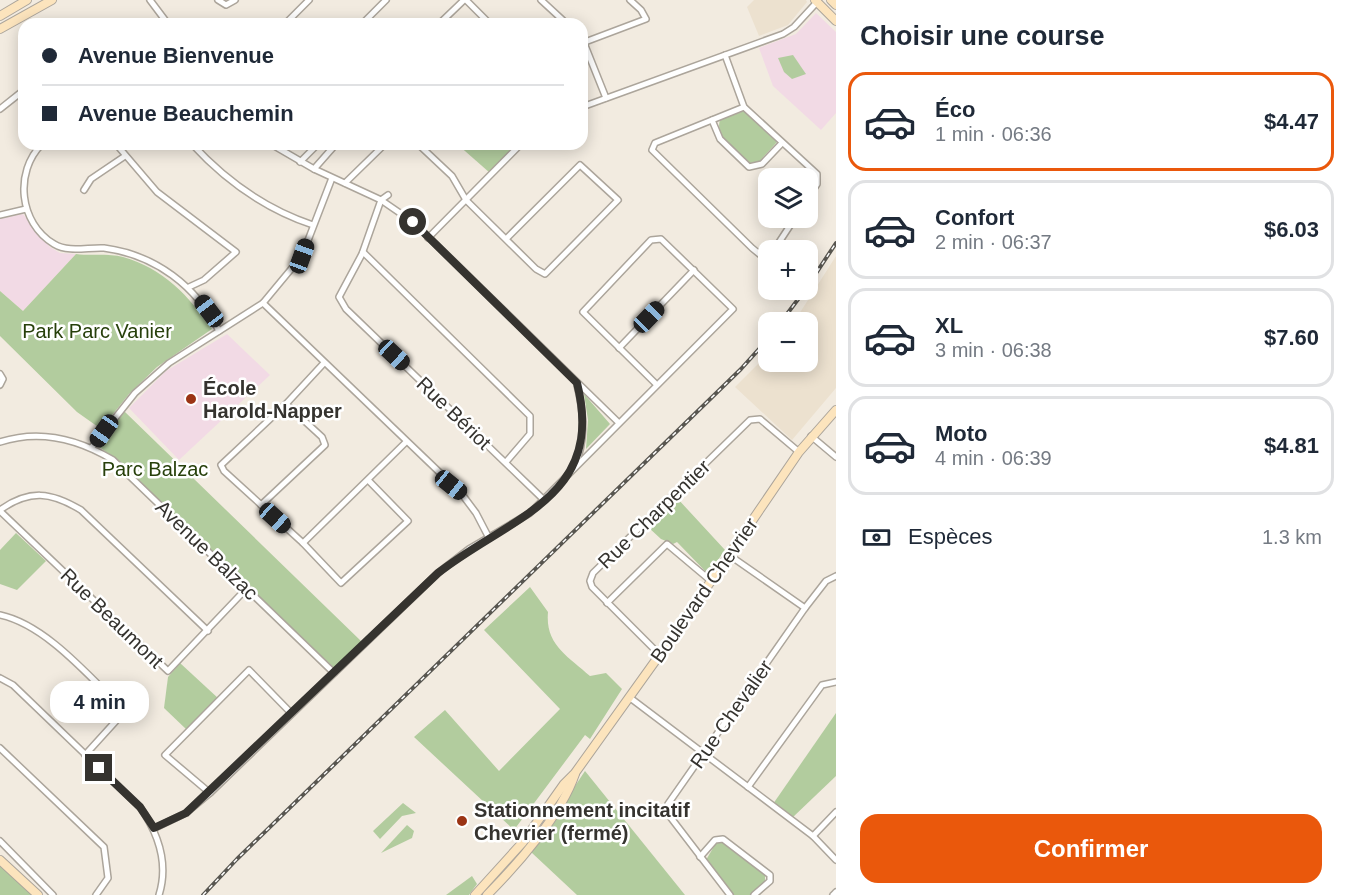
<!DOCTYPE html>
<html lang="fr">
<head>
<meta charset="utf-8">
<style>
  body { margin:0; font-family:Arial,sans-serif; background:#f2f2f3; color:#1f2937; height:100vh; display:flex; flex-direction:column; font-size:22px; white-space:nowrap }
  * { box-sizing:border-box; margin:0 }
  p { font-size:20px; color:#747a83 }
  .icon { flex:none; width:33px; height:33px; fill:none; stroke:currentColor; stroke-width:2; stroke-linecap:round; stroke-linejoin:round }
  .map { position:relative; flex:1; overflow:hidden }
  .side { display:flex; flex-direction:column; background:#fff; width:510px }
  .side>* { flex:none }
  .top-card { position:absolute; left:18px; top:18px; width:570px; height:132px; border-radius:18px; box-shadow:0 3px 15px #0003; display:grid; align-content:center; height:132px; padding:0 24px; background:#fff }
  .buttons { position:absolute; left:758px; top:168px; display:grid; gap:12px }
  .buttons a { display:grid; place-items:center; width:60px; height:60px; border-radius:12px; background:#fff; box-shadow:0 3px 15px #0003; font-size:30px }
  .end { position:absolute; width:27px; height:27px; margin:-14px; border:8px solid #35332f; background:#fff; box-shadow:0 0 0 3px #fff }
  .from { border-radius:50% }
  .bubble { position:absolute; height:42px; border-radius:18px; background:#fff; box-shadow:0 3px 15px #0003; font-size:20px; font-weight:600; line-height:42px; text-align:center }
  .car { position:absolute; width:18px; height:36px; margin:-18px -9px; border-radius:8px; box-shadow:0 0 4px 2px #0007; background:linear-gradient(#222 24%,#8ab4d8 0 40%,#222 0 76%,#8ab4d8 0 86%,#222 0) }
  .top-card b { display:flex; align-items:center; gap:21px; height:57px; font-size:22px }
  .top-card b+b { border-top:2px solid #e0e1e3 }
  .top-card i { width:15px; height:15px; background:#1f2937 }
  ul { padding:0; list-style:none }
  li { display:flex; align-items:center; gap:18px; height:99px; margin:0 12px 9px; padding:0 12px; border:3px solid #e0e1e3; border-radius:18px }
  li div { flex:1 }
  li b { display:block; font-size:22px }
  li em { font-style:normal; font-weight:600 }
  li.selected { border-color:#ea580c }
  li>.icon { width:54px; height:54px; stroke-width:1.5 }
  h2 { padding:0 24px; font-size:27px; line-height:72px }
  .pay { display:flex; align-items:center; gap:15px; height:66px; padding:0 24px; font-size:22px }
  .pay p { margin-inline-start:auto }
  .primary-button { display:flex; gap:12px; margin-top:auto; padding:12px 24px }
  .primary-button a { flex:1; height:69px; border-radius:18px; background:#ea580c; color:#fff; font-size:24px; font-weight:600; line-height:69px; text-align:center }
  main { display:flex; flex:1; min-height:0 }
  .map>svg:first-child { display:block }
  .built { fill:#ece1cf }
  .education { fill:#f2dae5 }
  .green { fill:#b2cc9e }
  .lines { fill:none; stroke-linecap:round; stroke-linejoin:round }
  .street-casing { stroke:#aca59b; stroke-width:8 }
  .secondary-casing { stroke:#aca59b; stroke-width:10 }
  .street { stroke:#fff; stroke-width:5 }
  .secondary { stroke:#fce4bd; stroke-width:8 }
  .rail-casing { stroke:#585650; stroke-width:4 }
  .rail { stroke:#fff; stroke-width:1.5; stroke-dasharray:4.5; stroke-linecap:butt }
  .route { stroke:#35332f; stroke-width:8 }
  .poi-dot { fill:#9b3414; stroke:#fff; stroke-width:2 }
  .labels { text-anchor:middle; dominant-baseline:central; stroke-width:5; stroke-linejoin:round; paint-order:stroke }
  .park-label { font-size:20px; fill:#27400b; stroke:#fff }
  .poi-label { font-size:20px; font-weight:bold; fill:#35332f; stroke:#fff; text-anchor:start }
  .street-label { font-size:20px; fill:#35332f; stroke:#fff }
</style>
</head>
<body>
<main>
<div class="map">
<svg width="836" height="895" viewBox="0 0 836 895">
  <rect width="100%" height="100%" fill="#f2ebe0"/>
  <!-- built -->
  <g class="built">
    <path d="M754,0H806L807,2L788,25L759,36L747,7Z"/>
    <path d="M836,256V388L792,440L735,387L768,354V362H807V322H794Z"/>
  </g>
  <!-- education -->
  <g class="education">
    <path d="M816,13L836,32V113L821,130L773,86L759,48L796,34Z"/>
    <path d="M23,214L50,247L60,253L76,254L23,311L0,291V219Z"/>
    <path d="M227,334L270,375L179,460L129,408L166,371Z"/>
  </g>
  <!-- green -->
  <g class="green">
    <path d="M793,55L806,74L792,79L784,72L778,58Z"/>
    <path d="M744,111L777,142L758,163L750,164C739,154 714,138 720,120Z"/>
    <path d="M457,144H517L490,173Z"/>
    <path d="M76,254C91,256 108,253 123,257C163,268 189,296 212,329L157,367L129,394L101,429L77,412L0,336V291L23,311Z"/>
    <path d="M584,394L610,424L586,449L588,420Z"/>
    <path d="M124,411L362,642L335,669L113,457L98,446Z"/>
    <path d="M677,498L725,550L708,574L677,542L673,544L661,539L648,527L653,522L656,524L655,520Z"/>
    <path d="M16,533L46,561L17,590L0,584V550Z"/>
    <path d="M530,587L548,612C545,645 568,656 590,676L606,673L622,689L590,739L585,735L514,830L414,737L445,710L499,771L560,709L484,630Z"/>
    <path d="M180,663L219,699L187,730L164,708L168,677Z"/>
    <path d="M836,713V776L792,818L773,804Z"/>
    <path d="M585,771L685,895H577L531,852Z"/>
    <path d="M403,803L416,813L402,816L380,839L373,831Z"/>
    <path d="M407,825L414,831L412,838L381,853Z"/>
    <path d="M723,842L765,874V882L751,895H731L706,860L716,843Z"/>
    <path d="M0,865L33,895H0Z"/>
    <path d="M472,876L477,884L469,895H446Z"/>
  </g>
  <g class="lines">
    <!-- street casing -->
    <g class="street-casing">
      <g id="street">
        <path d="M150,0L168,24"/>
        <path d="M218,0L226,5L235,0"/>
        <path d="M466,0L490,24"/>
        <path d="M541,0L567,24"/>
        <path d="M285,24L309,0"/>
        <path d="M362,24L386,0"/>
        <path d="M439,24L464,0"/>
        <path d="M582,38L606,98"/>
        <path d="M585,42L646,19L641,10L630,0"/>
        <path d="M725,55L744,107L817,174V184L807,199"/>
        <path d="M582,107L783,34L794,27L818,1"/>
        <path d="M744,107L655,143L652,150L752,248L763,257L768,258"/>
        <path d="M0,109L24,90"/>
        <path d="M712,120L720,139L749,167L762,164L782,143"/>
        <path d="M42,144C14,172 19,223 54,244C69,253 88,247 104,248C156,255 196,286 219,331"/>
        <path d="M116,144L157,192L236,252L204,280L189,287"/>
        <path d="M192,144C226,181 265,209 313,225"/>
        <path d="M271,144L314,169L381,200L413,222L619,423"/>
        <path d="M418,144L452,176L466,200L536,269L545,274L618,200L580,165L506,239"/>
        <path d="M300,162L318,144"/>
        <path d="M314,169L336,144"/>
        <path d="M345,183L385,144"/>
        <path d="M84,190L91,179L125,156"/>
        <path d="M388,195L381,200L362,254L339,297L346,309L544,500"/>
        <path d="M0,215L26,209"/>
        <path d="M428,238L521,144"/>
        <path d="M774,250L795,218"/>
        <path d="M363,252L530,416V434L506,462"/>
        <path d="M263,303L461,493L476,513L489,538"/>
        <path d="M619,348L694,270"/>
        <path d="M324,363L286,404L221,465L224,471L303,543L341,583L408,521L369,481"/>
        <path d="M0,374L3,379L0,385"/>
        <path d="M811,436L836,457"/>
        <path d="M0,442C40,429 78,439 113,460L334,673"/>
        <path d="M92,447L135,393L169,363L263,303L302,256L332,178"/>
        <path d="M575,466C586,440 584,412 577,385"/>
        <path d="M261,505L325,445L322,437L286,404"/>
        <path d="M0,510C30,489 51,492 81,510L208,631"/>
        <path d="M0,511L168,671L247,588"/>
        <path d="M303,543L406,442"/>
        <path d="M729,555L805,608"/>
        <path d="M607,603L667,544L711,581"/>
        <path d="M0,615C47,625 91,679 125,711L85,755"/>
        <path d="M660,655L592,587L590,581L593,573L750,420L760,419L799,452"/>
        <path d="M0,678L13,685L140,807C158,833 169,863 159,895"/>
        <path d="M629,697L813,836L836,860"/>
        <path d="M0,748L104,847L108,878L96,895"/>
        <path d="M748,787L822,685L836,682"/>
        <path d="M210,793L165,755L249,670L291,713"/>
        <path d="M155,828L186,813L210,793L438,573L469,549L530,513L733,309L661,239L651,240L583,312L656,384"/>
        <path d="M813,836L836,812"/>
        <path d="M0,841L53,895"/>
        <path d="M700,857L715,840L723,839L770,875V881L754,895"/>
        <path d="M730,895L668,814V804L805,608L826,581L836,576"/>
        <path d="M833,895L836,892"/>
      </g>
    </g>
    <!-- secondary casing -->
    <g class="secondary-casing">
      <g id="secondary">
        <path d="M815,0L836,21"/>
        <path d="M831,0L836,5"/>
        <path d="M0,16L27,0"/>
        <path d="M0,29L52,0"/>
        <path d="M0,860L38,895"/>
        <path d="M475,895L523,842L564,784L575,773L681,625L799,452L836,410"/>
        <path d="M487,895C517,865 561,815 575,774"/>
      </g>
    </g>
    <!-- street -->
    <use href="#street" class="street"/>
    <!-- secondary -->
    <use href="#secondary" class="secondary"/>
    <!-- rail casing -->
    <g class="rail-casing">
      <g id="rail">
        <path d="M807,287L836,243"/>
        <path d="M781,322L805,290"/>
        <path d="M203,895L237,859L741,369L768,339"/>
      </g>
    </g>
    <!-- rail -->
    <use href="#rail" class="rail"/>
  </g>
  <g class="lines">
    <!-- route -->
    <path class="route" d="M99,768L140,807L154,828L186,813L438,573C511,516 606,498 577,383L413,222"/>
  </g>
  <!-- markers -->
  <g class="poi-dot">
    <circle cx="191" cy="399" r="6"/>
    <circle cx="462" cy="821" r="6"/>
  </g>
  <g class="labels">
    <!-- park labels -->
    <g class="park-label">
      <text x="97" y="331">Park Parc Vanier</text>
      <text x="155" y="469">Parc Balzac</text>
    </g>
    <!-- poi labels -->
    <g class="poi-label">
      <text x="203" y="388">École<tspan x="203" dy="23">Harold-Napper</tspan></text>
      <text x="474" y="810">Stationnement incitatif<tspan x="474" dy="23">Chevrier (fermé)</tspan></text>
    </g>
    <!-- street labels -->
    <g class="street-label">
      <text transform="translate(454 413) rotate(44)">Rue Bériot</text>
      <text transform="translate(654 514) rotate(-44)">Rue Charpentier</text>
      <text transform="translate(207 550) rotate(44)">Avenue Balzac</text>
      <text transform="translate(704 590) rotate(-55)">Boulevard Chevrier</text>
      <text transform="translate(112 618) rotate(44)">Rue Beaumont</text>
      <text transform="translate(731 714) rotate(-55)">Rue Chevalier</text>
    </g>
  </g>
</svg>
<div class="buttons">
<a><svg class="icon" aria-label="layers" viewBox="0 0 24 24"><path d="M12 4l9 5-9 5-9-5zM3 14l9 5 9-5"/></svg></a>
<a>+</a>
<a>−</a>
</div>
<i class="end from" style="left:413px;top:222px"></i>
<i class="end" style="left:99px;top:768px"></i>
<div class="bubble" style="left:50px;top:681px;width:99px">4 min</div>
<i class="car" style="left:302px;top:256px;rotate:20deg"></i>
<i class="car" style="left:209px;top:311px;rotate:323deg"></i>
<i class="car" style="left:649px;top:317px;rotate:44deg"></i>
<i class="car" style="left:394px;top:355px;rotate:133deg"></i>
<i class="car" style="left:104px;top:431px;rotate:215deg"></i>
<i class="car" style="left:451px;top:485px;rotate:129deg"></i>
<i class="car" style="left:275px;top:518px;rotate:132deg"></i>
<div class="top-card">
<b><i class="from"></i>Avenue Bienvenue</b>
<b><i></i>Avenue Beauchemin</b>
</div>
</div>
<section class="side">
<h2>Choisir une course</h2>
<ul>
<li class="selected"><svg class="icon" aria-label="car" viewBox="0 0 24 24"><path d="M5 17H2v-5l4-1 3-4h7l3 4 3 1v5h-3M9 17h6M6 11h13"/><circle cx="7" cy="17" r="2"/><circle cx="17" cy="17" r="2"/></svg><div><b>Éco</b><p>1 min · 06:36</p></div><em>$4.47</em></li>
<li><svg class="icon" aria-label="car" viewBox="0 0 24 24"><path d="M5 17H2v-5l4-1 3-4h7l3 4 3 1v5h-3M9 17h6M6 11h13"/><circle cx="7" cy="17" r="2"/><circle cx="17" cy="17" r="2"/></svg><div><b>Confort</b><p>2 min · 06:37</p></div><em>$6.03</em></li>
<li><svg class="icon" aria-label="car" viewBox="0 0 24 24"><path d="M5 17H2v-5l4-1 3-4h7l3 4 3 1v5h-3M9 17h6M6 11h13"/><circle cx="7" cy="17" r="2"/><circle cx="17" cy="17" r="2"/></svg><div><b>XL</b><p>3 min · 06:38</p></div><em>$7.60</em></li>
<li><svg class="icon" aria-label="car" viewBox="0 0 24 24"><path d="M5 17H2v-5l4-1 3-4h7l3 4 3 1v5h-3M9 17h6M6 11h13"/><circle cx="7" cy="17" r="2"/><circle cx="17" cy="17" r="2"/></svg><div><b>Moto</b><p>4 min · 06:39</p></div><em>$4.81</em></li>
</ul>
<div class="pay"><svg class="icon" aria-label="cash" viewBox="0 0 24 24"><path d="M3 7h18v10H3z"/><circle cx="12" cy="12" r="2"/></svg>Espèces<p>1.3 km</p></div>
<div class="primary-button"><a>Confirmer</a></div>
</section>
</main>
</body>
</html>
